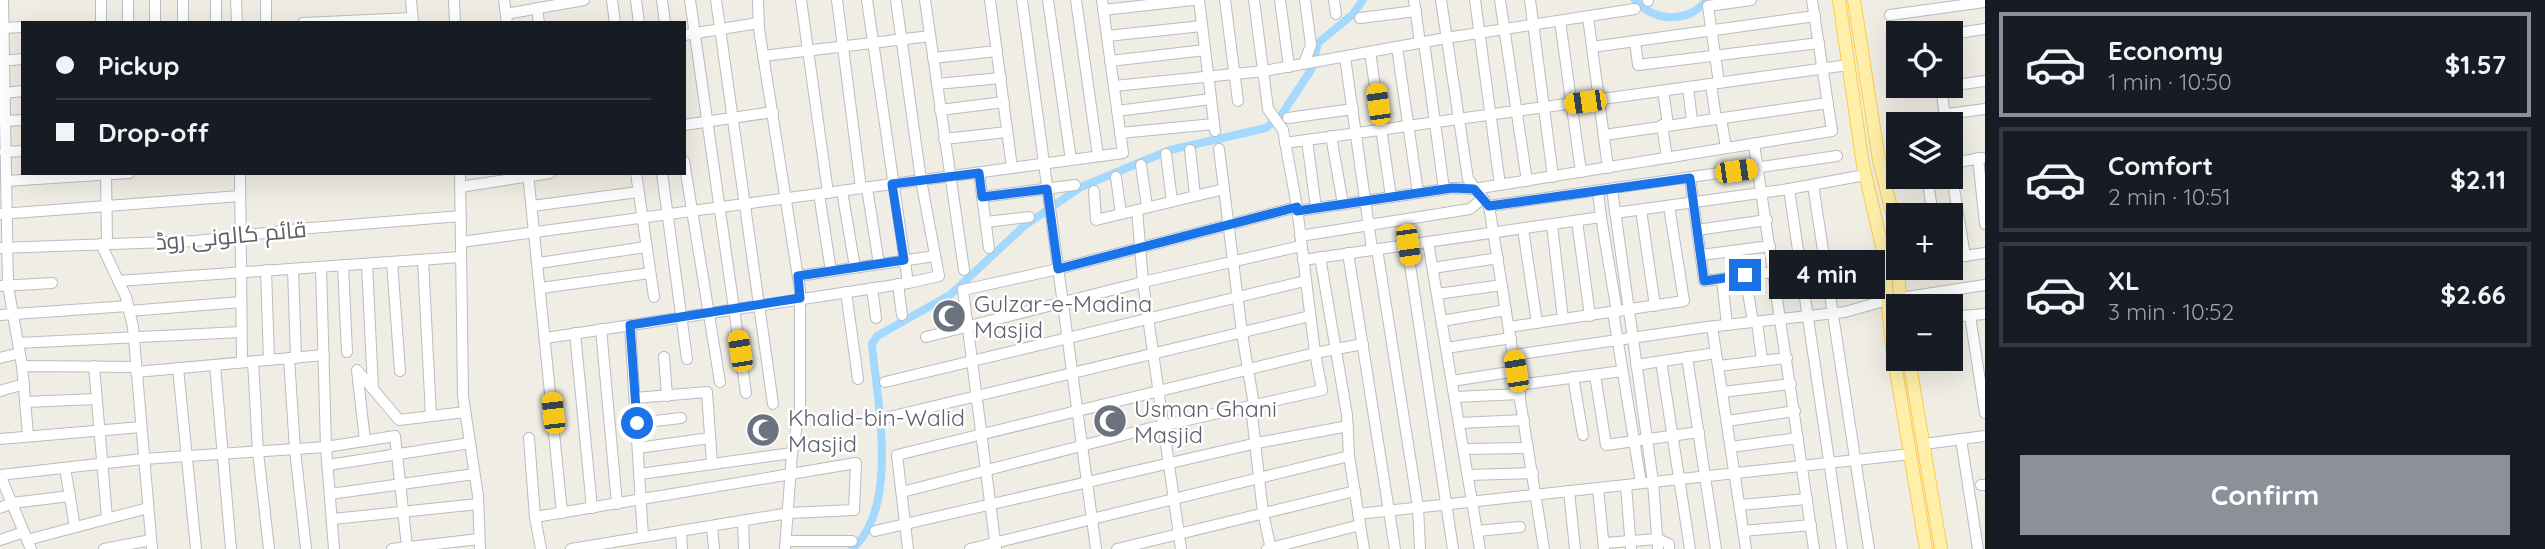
<!DOCTYPE html>
<html lang="en">
<head>
<meta charset="utf-8">
<style>
  body { margin:0; font-family:Quicksand,Cairo,sans-serif; background:#242831; color:#f1f3f6; height:100vh; display:flex; flex-direction:column; font-size:26px; white-space:nowrap }
  * { box-sizing:border-box; margin:0 }
  p { font-size:23px; color:#9ea1a6 }
  .icon { flex:none; width:38px; height:38px; fill:none; stroke:currentColor; stroke-width:2; stroke-linecap:round; stroke-linejoin:round }
  .map { position:relative; flex:1; overflow:hidden }
  .drawer { display:flex; flex-direction:column; background:#171b24; width:560px }
  .drawer>* { flex:none }
  .guide { position:absolute; left:21px; top:21px; width:665px; height:154px; border-radius:0px; box-shadow:0 7px 28px #0002; display:grid; align-content:center; height:154px; padding:0 35px; background:#171b24 }
  .buttons { position:absolute; left:1886px; top:21px; display:grid; gap:14px }
  .buttons a { display:grid; place-items:center; width:77px; height:77px; border-radius:0px; background:#171b24; box-shadow:0 7px 28px #0002; font-size:35px }
  .end { position:absolute; width:32px; height:32px; margin:-16px; border:9px solid #1a73e8; background:#fff; box-shadow:0 0 0 4px #fff }
  .from { border-radius:50% }
  .bubble { position:absolute; height:49px; border-radius:0px; background:#171b24; box-shadow:0 7px 28px #0002; font-size:23px; font-weight:800; line-height:49px; text-align:center }
  .car { position:absolute; width:21px; height:42px; margin:-21px -10px; border-radius:9px; box-shadow:0 0 5px 2px #0007; background:linear-gradient(#f5c518 24%,#345 0 40%,#f5c518 0 76%,#345 0 86%,#f5c518 0) }
  .guide b { display:flex; align-items:center; gap:24px; height:66px; font-size:26px }
  .guide b+b { border-top:2px solid #363941 }
  .guide i { width:18px; height:18px; background:#f1f3f6 }
  ul { padding:12px 0 0; list-style:none }
  li { display:flex; align-items:center; gap:21px; height:105px; margin:0 14px 10px; padding:0 21px; border:4px solid #363941; border-radius:0px }
  li div { flex:1 }
  li b { display:block; font-size:26px }
  li em { font-style:normal; font-weight:800 }
  li.selected { border-color:#8c9099 }
  li>.icon { width:63px; height:63px; stroke-width:1.5 }
  .button { display:flex; gap:14px; margin-top:auto; padding:14px 35px }
  .button a { flex:1; height:80px; border-radius:0px; background:#8c9099; color:#fff; font-size:28px; font-weight:800; line-height:80px; text-align:center }
  main { display:flex; flex:1; min-height:0 }
  .map>svg:first-child { display:block }
  .lines { fill:none; stroke-linecap:round; stroke-linejoin:round }
  .canal { stroke:#a4d9ff; stroke-width:8 }
  .minor-casing { stroke:#b9bcc1; stroke-width:12 }
  .major-casing { stroke:#ffcb4d; stroke-width:14 }
  .minor { stroke:#fff; stroke-width:10 }
  .major { stroke:#fff0a9; stroke-width:12 }
  .route { stroke:#1a73e8; stroke-width:9 }
  .labels { text-anchor:middle; dominant-baseline:central; stroke-width:5; stroke-linejoin:round; paint-order:stroke }
  .street-label { font-size:23px; fill:#5c6066; stroke:#fff }
  .worship-label { font-size:23px; fill:#5b616d; stroke:#fff; text-anchor:start }
</style>
</head>
<body>
<main>
<div class="map">
<svg width="1985" height="549" viewBox="0 0 1985 549">
  <rect width="100%" height="100%" fill="#f0ede4"/>
  <g class="lines">
    <!-- canal -->
    <g class="canal">
      <path d="M1635,0C1655,22 1687,24 1707,0"/>
      <path d="M852,549C900,508 877,400 872,344L877,336L950,295L1024,226L1081,187L1170,150L1266,128L1282,114L1311,70L1318,43L1352,15L1363,0"/>
    </g>
    <!-- minor casing -->
    <g class="minor-casing">
      <g id="minor">
        <path d="M3,0L8,286L22,366"/>
        <path d="M101,0V23"/>
        <path d="M128,0V23"/>
        <path d="M155,0V23"/>
        <path d="M236,0L237,23"/>
        <path d="M266,0V23"/>
        <path d="M411,0L413,23"/>
        <path d="M454,0L455,23"/>
        <path d="M504,0L507,23"/>
        <path d="M612,0L615,23"/>
        <path d="M636,0L639,23"/>
        <path d="M662,0L665,23"/>
        <path d="M690,0L746,393"/>
        <path d="M716,0L773,404"/>
        <path d="M758,0L759,29L800,290V409L792,453L785,549"/>
        <path d="M801,0L828,193"/>
        <path d="M837,0L861,188"/>
        <path d="M896,0L921,180L939,276L908,283"/>
        <path d="M925,0L964,270"/>
        <path d="M990,0L1012,168"/>
        <path d="M1022,0L1096,549"/>
        <path d="M1048,0L1071,160"/>
        <path d="M1076,0L1098,156"/>
        <path d="M1199,0L1215,131"/>
        <path d="M1225,0L1238,101"/>
        <path d="M1280,0L1289,67"/>
        <path d="M1305,0L1311,45L1305,61"/>
        <path d="M1334,0L1336,14"/>
        <path d="M1414,0L1420,43"/>
        <path d="M1441,0L1468,179L1489,206L1544,549"/>
        <path d="M1475,0L1500,185"/>
        <path d="M1500,0L1527,181"/>
        <path d="M1530,0L1553,177"/>
        <path d="M1648,1V0"/>
        <path d="M537,8L539,23"/>
        <path d="M1103,10L1193,0"/>
        <path d="M506,14L584,0"/>
        <path d="M1890,15L1985,2"/>
        <path d="M1588,17L1608,168"/>
        <path d="M1360,18L1416,11"/>
        <path d="M1560,21L1581,172"/>
        <path d="M183,23V0"/>
        <path d="M216,23V0"/>
        <path d="M303,23L412,18"/>
        <path d="M3,28L23,27"/>
        <path d="M1951,34L1985,29"/>
        <path d="M684,35L758,23"/>
        <path d="M1107,36L1202,26"/>
        <path d="M1635,41L1638,65L1819,43"/>
        <path d="M1424,42L1444,189"/>
        <path d="M1896,42L1899,41"/>
        <path d="M1397,47L1418,193"/>
        <path d="M1592,47L1815,16"/>
        <path d="M1370,52L1391,197"/>
        <path d="M763,56L930,36"/>
        <path d="M1345,57L1372,249"/>
        <path d="M933,58L997,51"/>
        <path d="M0,61L23,59"/>
        <path d="M1110,61L1205,50"/>
        <path d="M1719,83L1708,6L1751,0"/>
        <path d="M937,84L1001,78"/>
        <path d="M1711,84L1716,119"/>
        <path d="M1114,86L1264,71L1446,38L1635,9"/>
        <path d="M1941,86L1944,110L1948,114L1985,109"/>
        <path d="M1688,87L1692,121"/>
        <path d="M1941,87L1985,81"/>
        <path d="M1663,91L1668,124"/>
        <path d="M4,93L23,91"/>
        <path d="M940,110L1004,102"/>
        <path d="M1117,111L1211,99"/>
        <path d="M1288,118L1353,109"/>
        <path d="M1721,118L1726,148"/>
        <path d="M5,121L23,120"/>
        <path d="M684,125L773,112"/>
        <path d="M1662,125L1667,158"/>
        <path d="M1120,133L1214,124"/>
        <path d="M1604,135L1828,103"/>
        <path d="M1331,136L1343,204"/>
        <path d="M944,139L1007,132"/>
        <path d="M1307,140L1316,208"/>
        <path d="M1285,143L1848,65"/>
        <path d="M1754,144L1814,549"/>
        <path d="M1219,149L1242,333L1254,405"/>
        <path d="M1190,150L1195,195"/>
        <path d="M5,152L23,151"/>
        <path d="M1166,154L1172,201"/>
        <path d="M1978,158L1985,224"/>
        <path d="M684,161L720,382"/>
        <path d="M1951,163L1982,158"/>
        <path d="M1141,165L1147,207"/>
        <path d="M1951,170L1965,256"/>
        <path d="M106,173L107,243"/>
        <path d="M240,173L242,362"/>
        <path d="M460,173L463,396L478,496L480,549"/>
        <path d="M528,173L562,513"/>
        <path d="M636,173L654,297"/>
        <path d="M662,173L687,359"/>
        <path d="M979,173L989,248"/>
        <path d="M1882,173L1899,171"/>
        <path d="M1116,177L1121,214"/>
        <path d="M1927,177L1933,215"/>
        <path d="M1690,178L1704,281L1774,272"/>
        <path d="M6,181L129,173"/>
        <path d="M1813,185L1869,549"/>
        <path d="M460,187L550,173"/>
        <path d="M867,188L879,264"/>
        <path d="M1612,189L1653,482L1658,549"/>
        <path d="M842,191L855,267"/>
        <path d="M1094,191L1096,220L1224,189"/>
        <path d="M819,194L831,271"/>
        <path d="M982,197L1075,185"/>
        <path d="M532,206L638,192"/>
        <path d="M1489,206L1837,156"/>
        <path d="M1137,210L1143,282L1301,246"/>
        <path d="M1641,210L1655,306"/>
        <path d="M1297,211L1452,188L1474,189L1832,131L1812,0"/>
        <path d="M1615,213L1789,189"/>
        <path d="M0,214L240,196"/>
        <path d="M1601,217L1617,312"/>
        <path d="M1577,221L1590,316"/>
        <path d="M986,222L1029,217"/>
        <path d="M1552,225L1563,319"/>
        <path d="M1523,229L1537,323"/>
        <path d="M1697,230L1767,220"/>
        <path d="M1300,236L1470,209L1482,199"/>
        <path d="M461,242L1123,153L1102,0"/>
        <path d="M1428,242L1480,549"/>
        <path d="M101,244L126,297L133,327L152,549"/>
        <path d="M1407,245L1453,549"/>
        <path d="M0,248L196,241L299,229L461,216"/>
        <path d="M1377,249L1418,507L1420,549"/>
        <path d="M1348,253L1395,549"/>
        <path d="M1701,255L1770,246"/>
        <path d="M1320,257L1347,415L1349,456L1364,549"/>
        <path d="M1951,258L1985,253"/>
        <path d="M423,260L431,416"/>
        <path d="M1303,260L1601,217L1598,191"/>
        <path d="M392,262L400,371"/>
        <path d="M539,263L646,247"/>
        <path d="M367,264L373,389"/>
        <path d="M343,265L347,352"/>
        <path d="M321,267L326,447L334,549"/>
        <path d="M1433,268L1498,258"/>
        <path d="M293,269L296,358"/>
        <path d="M266,270L269,360"/>
        <path d="M1745,275L1753,322"/>
        <path d="M798,276L935,256"/>
        <path d="M1722,279L1727,325"/>
        <path d="M118,281L461,257"/>
        <path d="M898,284L902,315"/>
        <path d="M0,286L52,283"/>
        <path d="M541,288L650,273"/>
        <path d="M872,288L876,318"/>
        <path d="M846,292L858,379"/>
        <path d="M1437,294L1502,285"/>
        <path d="M1900,298L1985,285"/>
        <path d="M129,311L241,302"/>
        <path d="M1613,312L1641,483"/>
        <path d="M0,315L128,306"/>
        <path d="M1970,316L1985,413"/>
        <path d="M1951,317L1985,314"/>
        <path d="M1442,321L1506,310"/>
        <path d="M1757,322L1762,361"/>
        <path d="M630,325L643,537"/>
        <path d="M1509,327L1684,301L1669,206"/>
        <path d="M1712,327L1746,549"/>
        <path d="M601,329L617,504"/>
        <path d="M575,333L592,508"/>
        <path d="M926,337L1143,282L1181,549"/>
        <path d="M546,338L908,283L867,0"/>
        <path d="M18,343L241,332"/>
        <path d="M1446,348L1511,338"/>
        <path d="M1514,355L1707,327L1845,312L1887,300"/>
        <path d="M664,357L667,396"/>
        <path d="M1687,357L1716,549"/>
        <path d="M0,358L20,353"/>
        <path d="M289,358L295,450L306,549"/>
        <path d="M253,361L258,452L269,549"/>
        <path d="M1661,361L1690,549"/>
        <path d="M215,365L231,549"/>
        <path d="M1636,365L1716,353"/>
        <path d="M94,366L107,518"/>
        <path d="M1718,366L1787,358"/>
        <path d="M178,368L196,549"/>
        <path d="M136,372L324,355"/>
        <path d="M1595,375L1606,445L1699,432"/>
        <path d="M1573,377L1583,435"/>
        <path d="M1452,381L1516,371"/>
        <path d="M885,382L1305,281"/>
        <path d="M1518,385L1622,371"/>
        <path d="M0,391L24,384"/>
        <path d="M1722,392L1791,384"/>
        <path d="M1455,397L1520,394"/>
        <path d="M635,398L707,392L712,463"/>
        <path d="M25,402L96,399"/>
        <path d="M1251,406L1263,513L1271,549"/>
        <path d="M889,417L1310,316"/>
        <path d="M1727,421L1795,411"/>
        <path d="M637,423L681,418"/>
        <path d="M1459,423L1524,420"/>
        <path d="M28,435L22,366L136,367"/>
        <path d="M529,438L535,517"/>
        <path d="M0,439L141,427"/>
        <path d="M1961,439L1978,549"/>
        <path d="M365,441L357,370L399,420L465,412"/>
        <path d="M1924,444L1985,436"/>
        <path d="M1731,447L1798,438"/>
        <path d="M638,448L710,438"/>
        <path d="M1464,449L1528,448"/>
        <path d="M328,465L470,443"/>
        <path d="M65,468L75,527"/>
        <path d="M640,474L792,453"/>
        <path d="M0,475L143,459L326,447L395,436L407,547"/>
        <path d="M0,475L31,549"/>
        <path d="M1468,475L1533,473"/>
        <path d="M1626,485L1631,549"/>
        <path d="M1981,485H1985"/>
        <path d="M1598,488L1604,549"/>
        <path d="M1569,491L1575,549"/>
        <path d="M902,492L1147,429L1322,390L1315,353L1363,344"/>
        <path d="M330,494L474,474"/>
        <path d="M1740,505L1807,499"/>
        <path d="M0,508L12,503L70,496"/>
        <path d="M1358,514L1911,454"/>
        <path d="M333,519L478,504"/>
        <path d="M743,521L744,549"/>
        <path d="M712,526L714,549"/>
        <path d="M681,531L682,549"/>
        <path d="M875,531L1257,443L1348,426"/>
        <path d="M1477,531L1520,527"/>
        <path d="M1743,531L1811,525"/>
        <path d="M0,540L24,532"/>
        <path d="M27,540L148,508"/>
        <path d="M787,541H852"/>
        <path d="M1604,543L1658,539L1669,544V549"/>
        <path d="M104,549L151,540"/>
        <path d="M392,549L479,539"/>
        <path d="M541,549L535,517L856,463L854,510L789,513L571,549"/>
        <path d="M908,549L897,455L1315,353L1297,207L1283,130L1268,109L1254,0"/>
        <path d="M970,549L1349,456"/>
        <path d="M996,549L963,290L1058,269L1297,207"/>
        <path d="M1117,549L1355,491"/>
        <path d="M1267,549L1360,525"/>
        <path d="M1842,549L1789,189L1865,175"/>
      </g>
    </g>
    <!-- major casing -->
    <g class="major-casing">
      <g id="major">
        <path d="M1839,0L1863,165L1882,246L1892,346L1926,549"/>
        <path d="M1854,0L1879,160L1893,216L1901,306"/>
        <path d="M1909,359L1941,549"/>
      </g>
    </g>
    <!-- minor -->
    <use href="#minor" class="minor"/>
    <!-- major -->
    <use href="#major" class="major"/>
  </g>
  <g class="lines">
    <!-- route -->
    <path class="route" d="M637,423L630,325L800,298L798,276L904,260L892,184L979,173L982,197L1047,189L1058,269L1297,207V211L1452,188L1474,189L1489,206L1690,178L1704,281L1745,275"/>
  </g>
  <!-- icons -->
  <defs>
    <g id="mosque-disc" transform="scale(1.75)"><circle r="9.5" fill="#6b7280" stroke="#fff"/><path d="M3.5-4.9A6 6 0 1 0 3.5 4.9A5 5 0 1 1 3.5-4.9Z" fill="#fff"/></g>
  </defs>
  <g fill-rule="evenodd">
    <use href="#mosque-disc" x="949" y="316"/>
    <use href="#mosque-disc" x="1110" y="421"/>
    <use href="#mosque-disc" x="763" y="430"/>
  </g>
  <g class="labels">
    <!-- street labels -->
    <g class="street-label">
      <text transform="translate(231 235) rotate(-5)">قائم کالونی روڈ</text>
    </g>
    <!-- worship labels -->
    <g class="worship-label">
      <text x="974" y="303">Gulzar-e-Madina<tspan x="974" dy="26">Masjid</tspan></text>
      <text x="1134" y="408">Usman Ghani<tspan x="1134" dy="26">Masjid</tspan></text>
      <text x="788" y="417">Khalid-bin-Walid<tspan x="788" dy="26">Masjid</tspan></text>
    </g>
  </g>
</svg>
<div class="buttons">
<a><svg class="icon" aria-label="locate" viewBox="0 0 24 24"><circle cx="12" cy="12" r="6"/><path d="M12 2v4M12 18v4M2 12h4M18 12h4"/></svg></a>
<a><svg class="icon" aria-label="layers" viewBox="0 0 24 24"><path d="M12 4l9 5-9 5-9-5zM3 14l9 5 9-5"/></svg></a>
<a>+</a>
<a>−</a>
</div>
<i class="end from" style="left:637px;top:423px"></i>
<i class="end" style="left:1745px;top:275px"></i>
<div class="bubble" style="left:1769px;top:250px;width:116px">4 min</div>
<i class="car" style="left:1585px;top:102px;rotate:262deg"></i>
<i class="car" style="left:1378px;top:104px;rotate:352deg"></i>
<i class="car" style="left:1736px;top:171px;rotate:82deg"></i>
<i class="car" style="left:1408px;top:245px;rotate:172deg"></i>
<i class="car" style="left:740px;top:351px;rotate:351deg"></i>
<i class="car" style="left:1516px;top:371px;rotate:351deg"></i>
<i class="car" style="left:553px;top:413px;rotate:354deg"></i>
<div class="guide">
<b><i class="from"></i>Pickup</b>
<b><i></i>Drop-off</b>
</div>
</div>
<section class="drawer">
<ul>
<li class="selected"><svg class="icon" aria-label="car" viewBox="0 0 24 24"><path d="M5 17H2v-5l4-1 3-4h7l3 4 3 1v5h-3M9 17h6M6 11h13"/><circle cx="7" cy="17" r="2"/><circle cx="17" cy="17" r="2"/></svg><div><b>Economy</b><p>1 min · 10:50</p></div><em>$1.57</em></li>
<li><svg class="icon" aria-label="car" viewBox="0 0 24 24"><path d="M5 17H2v-5l4-1 3-4h7l3 4 3 1v5h-3M9 17h6M6 11h13"/><circle cx="7" cy="17" r="2"/><circle cx="17" cy="17" r="2"/></svg><div><b>Comfort</b><p>2 min · 10:51</p></div><em>$2.11</em></li>
<li><svg class="icon" aria-label="car" viewBox="0 0 24 24"><path d="M5 17H2v-5l4-1 3-4h7l3 4 3 1v5h-3M9 17h6M6 11h13"/><circle cx="7" cy="17" r="2"/><circle cx="17" cy="17" r="2"/></svg><div><b>XL</b><p>3 min · 10:52</p></div><em>$2.66</em></li>
</ul>
<div class="button"><a>Confirm</a></div>
</section>
</main>
</body>
</html>
